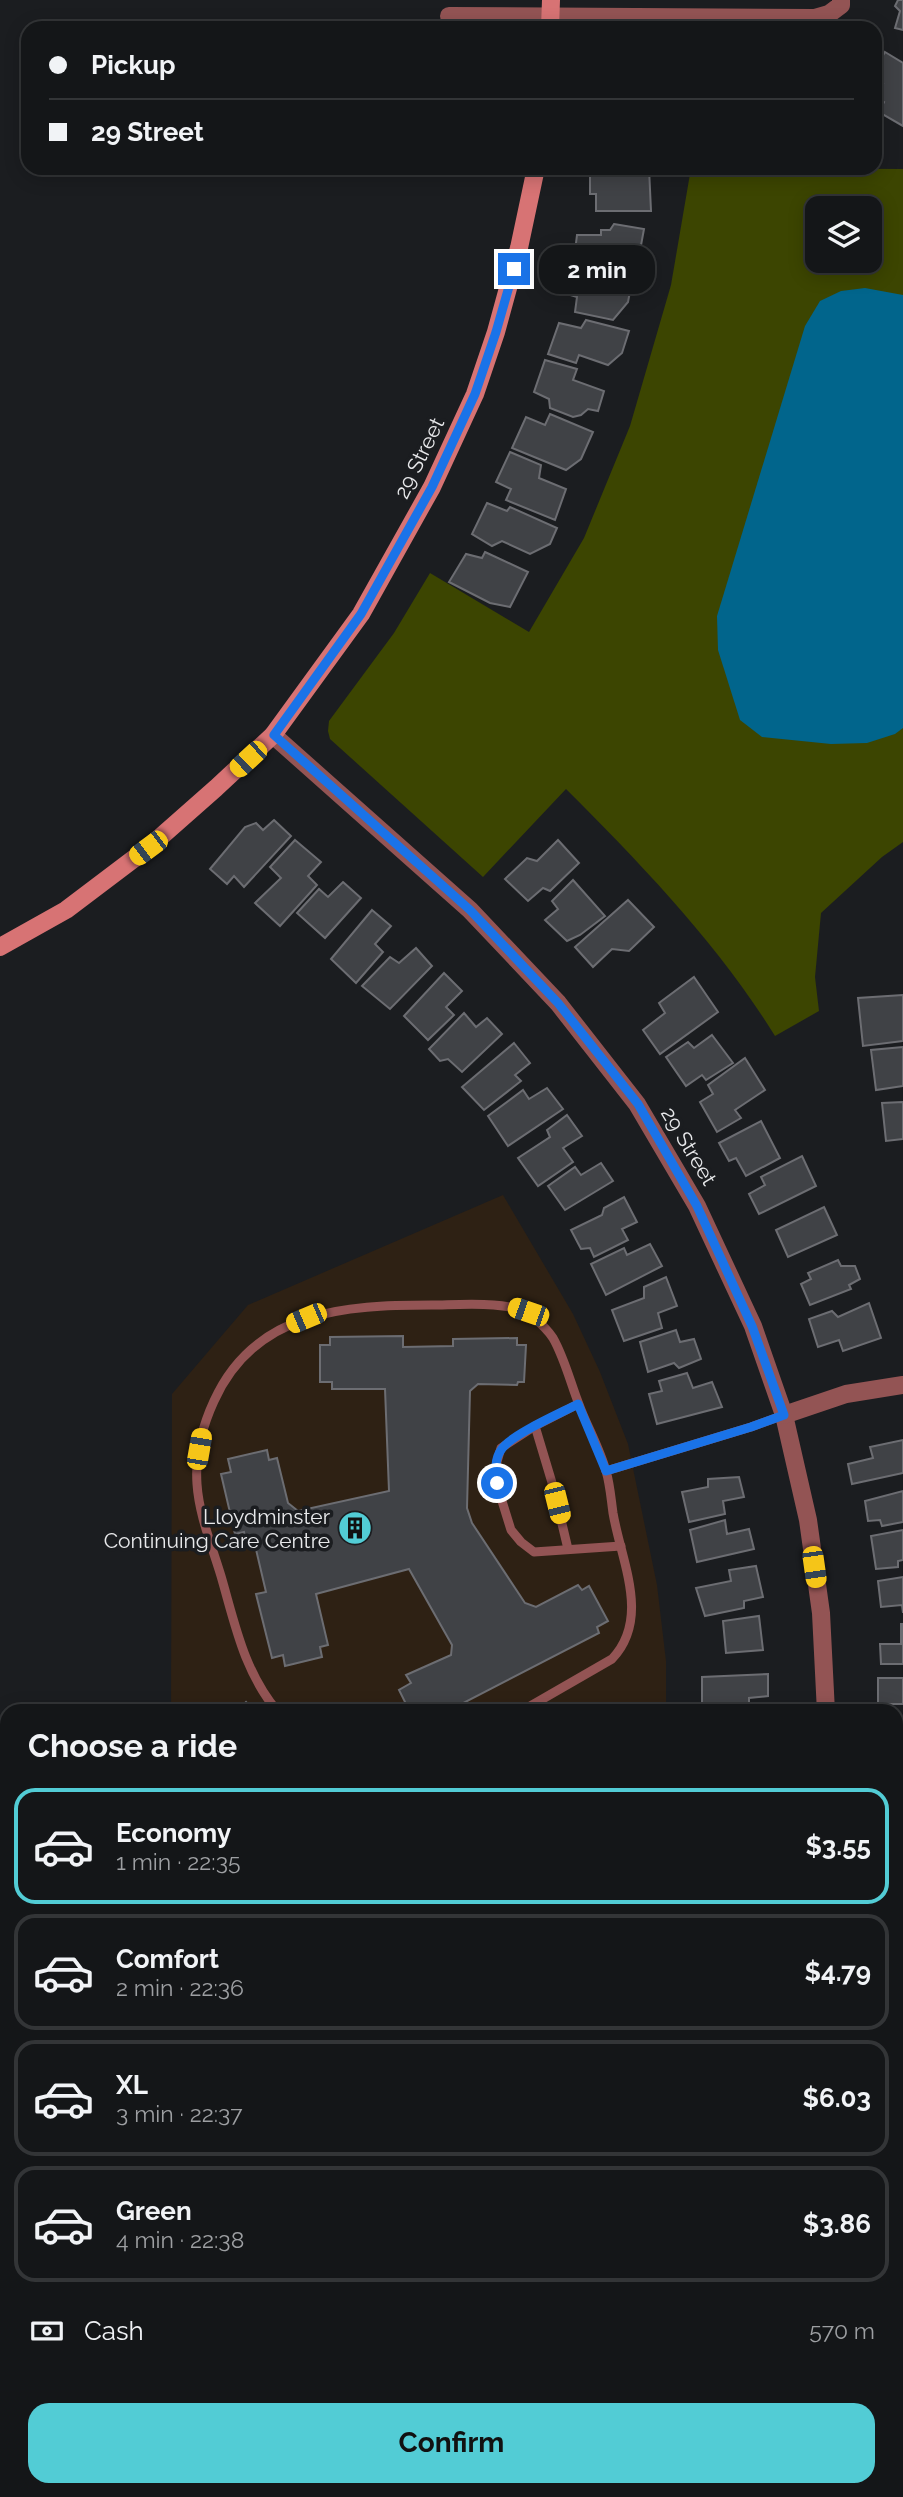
<!DOCTYPE html>
<html lang="en">
<head>
<meta charset="utf-8">
<style>
  body { margin:0; font-family:Raleway,sans-serif; background:#212325; color:#f1f3f6; height:100vh; display:flex; flex-direction:column; font-size:26px; white-space:nowrap }
  * { box-sizing:border-box; margin:0 }
  p { font-size:23px; color:#9d9fa2 }
  .icon { flex:none; width:38px; height:38px; fill:none; stroke:currentColor; stroke-width:2; stroke-linecap:round; stroke-linejoin:round }
  .map { position:relative; flex:1; overflow:hidden }
  .sheet { position:absolute; left:0px; top:1704px; width:903px; height:793px; display:flex; flex-direction:column; background:#141618; border-radius:21px 21px 0 0; box-shadow:0 4px 18px #0003,0 0 0 2px #333537 }
  .sheet>* { flex:none }
  .hud { position:absolute; left:21px; top:21px; width:861px; height:154px; border-radius:21px; box-shadow:0 4px 18px #0003,0 0 0 2px #333537; display:grid; align-content:center; height:154px; padding:0 28px; background:#141618 }
  .buttons { position:absolute; left:805px; top:196px; display:grid; gap:14px }
  .buttons a { display:grid; place-items:center; width:77px; height:77px; border-radius:14px; background:#141618; box-shadow:0 4px 18px #0003,0 0 0 2px #333537; font-size:35px }
  .end { position:absolute; width:32px; height:32px; margin:-16px; border:9px solid #1a73e8; background:#fff; box-shadow:0 0 0 4px #fff }
  .from { border-radius:50% }
  .bubble { position:absolute; height:49px; border-radius:21px; background:#141618; box-shadow:0 4px 18px #0003,0 0 0 2px #333537; font-size:23px; font-weight:700; line-height:49px; text-align:center }
  .car { position:absolute; width:21px; height:42px; margin:-21px -10px; border-radius:9px; box-shadow:0 0 5px 2px #0007; background:linear-gradient(#f5c518 24%,#345 0 40%,#f5c518 0 76%,#345 0 86%,#f5c518 0) }
  .hud b { display:flex; align-items:center; gap:24px; height:66px; font-size:26px }
  .hud b+b { border-top:2px solid #333537 }
  .hud i { width:18px; height:18px; background:#f1f3f6 }
  ul { padding:0; list-style:none }
  li { display:flex; align-items:center; gap:21px; height:116px; margin:0 14px 10px; padding:0 14px; border:4px solid #333537; border-radius:21px }
  li div { flex:1 }
  li b { display:block; font-size:26px }
  li em { font-style:normal; font-weight:700 }
  li.selected { border-color:#52ccd5 }
  li>.icon { width:63px; height:63px; stroke-width:1.5 }
  h2 { padding:0 28px; font-size:32px; line-height:84px }
  .pay { display:flex; align-items:center; gap:18px; height:77px; padding:0 28px; font-size:26px }
  .pay p { margin-inline-start:auto }
  .action { display:flex; gap:14px; margin-top:auto; padding:14px 28px }
  .action a { flex:1; height:80px; border-radius:21px; background:#52ccd5; color:#111; font-size:28px; font-weight:700; line-height:80px; text-align:center }
  .map>svg:first-child { display:block }
  .medical { fill:#2e2114 }
  .green { fill:#3c4501; fill-rule:evenodd }
  .water { fill:#01658c }
  .building { fill:#404246; stroke:#6c6d72; stroke-width:2 }
  .lines { fill:none; stroke-linecap:round; stroke-linejoin:round }
  .lane { stroke:#935454; stroke-width:9 }
  .street { stroke:#935454; stroke-width:18 }
  .secondary { stroke:#d77374; stroke-width:18 }
  .route { stroke:#1a73e8; stroke-width:9 }
  .labels { text-anchor:middle; dominant-baseline:central; stroke-width:7; stroke-linejoin:round; paint-order:stroke }
  .street-label { font-size:21px; fill:#e8e9eb; stroke:#1b1d20 }
  .poi-label { font-size:21px; fill:#e8e9eb; stroke:#1b1d20; text-anchor:end }
</style>
</head>
<body>
<div class="map">
<svg width="903" height="2497" viewBox="0 0 903 2497">
  <rect width="100%" height="100%" fill="#1b1d20"/>
  <!-- medical -->
  <path class="medical" d="M503,1195L573,1314L600,1372L628,1444L657,1585L666,1661V1711L171,1712L172,1394L248,1305Z"/>
  <!-- green -->
  <path class="green" d="M691,168L903,169V842L882,857L821,913L815,977L819,1011L775,1036C718,944 642,865 566,789L483,877L330,739L328,731L329,721L394,633L430,573L529,632L584,538L630,426L671,285ZM817,208H870V261H817Z"/>
  <!-- water -->
  <path class="water" d="M865,288L903,295V728L895,734L867,743L831,744L762,737L740,720L718,650L717,616L805,326L820,301L841,291Z"/>
  <!-- building -->
  <g class="building">
    <path d="M898,0H903V30L895,28L900,11L895,6Z"/>
    <path d="M885,52L903,63V126L879,112L884,102L876,97L883,84L875,80V69Z"/>
    <path d="M590,168H649L651,211H596V194H590Z"/>
    <path d="M614,224L644,229L637,267L574,259L577,235H601V230H610Z"/>
    <path d="M572,265L632,281L628,302L613,320L575,312L577,297L564,293Z"/>
    <path d="M586,320L629,331L622,353L608,365L579,355L576,363L548,354L559,323L581,328Z"/>
    <path d="M545,360L577,369L573,380L604,391L598,411L588,409L581,415L573,417L550,408L549,399L534,392Z"/>
    <path d="M550,414L593,432L581,459L566,470L512,448L526,417L545,425Z"/>
    <path d="M510,452L541,465L539,478L566,489L555,520L506,500L511,489L496,482Z"/>
    <path d="M487,503L507,511L510,507L557,528L550,544L530,554L502,541L492,546L472,534Z"/>
    <path d="M485,552L528,572L510,607L490,603L449,582L466,554L482,558Z"/>
    <path d="M274,820L291,836L244,887L234,876L227,884L210,869L245,827L256,823L263,830Z"/>
    <path d="M295,840L321,862L308,876L317,885L280,926L255,903L281,878L270,867Z"/>
    <path d="M558,840L579,863L550,891L543,888L528,901L505,879L527,858L537,861Z"/>
    <path d="M573,880L605,916L580,935L567,941L545,920L558,909L552,901Z"/>
    <path d="M343,882L361,898L325,938L297,913L319,889L328,897Z"/>
    <path d="M628,900L654,927L629,951L612,949L593,967L575,947Z"/>
    <path d="M372,910L391,926L375,944L383,952L356,983L331,959Z"/>
    <path d="M416,948L432,966L390,1009L362,986L390,957L399,963Z"/>
    <path d="M444,973L462,991L446,1007L454,1015L428,1040L404,1016Z"/>
    <path d="M694,977L718,1012L660,1054L643,1030L665,1013L659,1003Z"/>
    <path d="M903,995V1041L863,1046L858,998Z"/>
    <path d="M464,1013L476,1027L487,1018L502,1034L462,1072L448,1059L440,1061L429,1049Z"/>
    <path d="M712,1035L733,1063L706,1080L702,1075L686,1086L666,1057L688,1042L694,1048Z"/>
    <path d="M514,1043L530,1063L515,1075L521,1081L484,1110L462,1087Z"/>
    <path d="M903,1047V1086L876,1090L871,1050Z"/>
    <path d="M745,1058L765,1090L735,1110L741,1118L717,1132L700,1102L713,1094L708,1085Z"/>
    <path d="M547,1088L563,1109L508,1146L488,1116L523,1090L529,1099Z"/>
    <path d="M903,1102V1139L886,1141L882,1103Z"/>
    <path d="M567,1115L582,1136L563,1148L573,1162L538,1186L518,1158L550,1137L547,1130Z"/>
    <path d="M761,1121L780,1158L746,1176L736,1158L729,1161L719,1143Z"/>
    <path d="M802,1156L816,1186L759,1214L749,1194L765,1185L761,1177Z"/>
    <path d="M601,1163L613,1181L565,1210L548,1186L575,1167L581,1175Z"/>
    <path d="M624,1197L637,1222L622,1229L628,1240L594,1257L590,1248L581,1249L571,1230L602,1215L604,1208Z"/>
    <path d="M824,1207L837,1235L788,1257L776,1230Z"/>
    <path d="M650,1244L662,1266L606,1295L591,1264L624,1248L627,1255Z"/>
    <path d="M838,1260L841,1266H855L860,1279L849,1285L851,1289L810,1305L801,1284L811,1279L808,1273Z"/>
    <path d="M666,1277L677,1306L658,1313L662,1328L624,1341L612,1310L644,1298V1287Z"/>
    <path d="M869,1303L881,1338L843,1351L839,1340L818,1347L809,1319L832,1311L838,1317Z"/>
    <path d="M676,1330L680,1342L694,1339L701,1359L679,1368L674,1363L648,1372L640,1342Z"/>
    <path d="M403,1336V1347L453,1346V1339L517,1338V1345H526L524,1382H518L517,1385L478,1384L470,1391L467,1508L472,1523L525,1603L536,1607L578,1585L582,1590L589,1586L608,1621L597,1627L599,1633L446,1712H410L399,1690L411,1683L406,1675L451,1655L452,1645L409,1569L316,1594L328,1645L320,1647L322,1657L285,1666L283,1655L272,1658L256,1594L266,1592L254,1541L246,1543L244,1532L235,1534L221,1474L231,1472L228,1459L267,1450L269,1460L277,1458L288,1503L298,1511L389,1491L385,1389H332V1382H320V1345H330V1337Z"/>
    <path d="M687,1373L693,1388L712,1382L722,1407L657,1424L649,1394L662,1391L659,1381Z"/>
    <path d="M903,1440V1473L852,1484L848,1464L873,1458L870,1447Z"/>
    <path d="M739,1477L744,1497L723,1501L725,1514L689,1522L682,1492L708,1487V1479Z"/>
    <path d="M903,1491V1522L882,1526L880,1520L868,1521L865,1501Z"/>
    <path d="M725,1520L727,1534L749,1529L754,1549L697,1562L690,1530Z"/>
    <path d="M903,1530V1560L898,1561V1567L876,1569L871,1536Z"/>
    <path d="M756,1566L763,1597L744,1601V1608L705,1616L696,1588L731,1581L729,1570Z"/>
    <path d="M903,1577V1613L902,1605L881,1607L878,1581Z"/>
    <path d="M759,1616L763,1650L726,1653L723,1621Z"/>
    <path d="M901,1624H903V1664H881L880,1644H901Z"/>
    <path d="M768,1674V1696L749,1698V1706L702,1708V1677Z"/>
    <rect x="878" y="1678" width="25" height="26"/>
    <path d="M246,1702L255,1712H236Z"/>
    <rect x="896" y="1730" width="7" height="27"/>
    <path d="M901,1767H903V1802L896,1803V1782L901,1777Z"/>
  </g>
  <g class="lines">
    <!-- lane -->
    <g class="lane">
      <path d="M578,1404L535,1426L501,1448L496,1465L502,1501L511,1530L521,1542L534,1552L621,1546"/>
      <path d="M535,1426L553,1486L568,1549"/>
      <path d="M606,1471L751,1427L784,1415"/>
      <path d="M278,1712C244,1672 235,1624 221,1576C212,1546 199,1515 197,1484C195,1455 202,1427 214,1401C255,1310 345,1305 432,1305C456,1305 512,1300 531,1315C538,1321 548,1330 553,1338C565,1359 571,1385 580,1407C588,1428 600,1449 606,1471C610,1484 611,1499 613,1513C621,1561 651,1618 612,1659L520,1712"/>
    </g>
    <!-- street -->
    <g class="street">
      <path d="M449,16L815,18L829,14L841,5V0"/>
      <path d="M273,735L470,910L558,1003L637,1104L697,1206L753,1326L784,1415L808,1520L821,1613L826,1712"/>
      <path d="M784,1415L846,1394L903,1385"/>
    </g>
    <!-- secondary -->
    <g class="secondary">
      <path d="M550,28L551,0"/>
      <path d="M0,947L66,910L148,848L216,788L273,735L361,614L432,487L475,394L496,332L519,248L536,168"/>
      <path d="M896,1929H903"/>
      <path d="M0,1931H7"/>
    </g>
  </g>
  <g class="lines">
    <!-- route -->
    <path class="route" d="M497,1483C496,1472 494,1460 501,1450C510,1435 561,1413 578,1404L606,1471L751,1427L784,1415L752,1326L697,1206L638,1104L558,1003L470,910L274,735L361,614L432,487L475,394L496,332L514,269"/>
  </g>
  <!-- icons -->
  <defs>
    <g id="building-disc" transform="scale(1.75)"><circle r="9.5" fill="#52ccd5" stroke="#1b1d20"/><path d="M-4-6H4V6H1V3H-1V6H-4ZM-2.5-4.3h1.7v1.8h-1.7ZM.8-4.3h1.7v1.8H.8ZM-2.5-1h1.7V.8h-1.7ZM.8-1h1.7V.8H.8Z" fill="#111"/></g>
  </defs>
  <g fill-rule="evenodd">
    <use href="#building-disc" x="355" y="1528"/>
  </g>
  <g class="labels">
    <!-- street labels -->
    <g class="street-label">
      <text transform="translate(419 458) rotate(-64)">29 Street</text>
      <text transform="translate(689 1146) rotate(59)">29 Street</text>
    </g>
    <!-- poi labels -->
    <g class="poi-label">
      <text x="330" y="1516">Lloydminster<tspan x="330" dy="24">Continuing Care Centre</tspan></text>
    </g>
  </g>
</svg>
<div class="buttons">
<a><svg class="icon" aria-label="layers" viewBox="0 0 24 24"><path d="M12 4l9 5-9 5-9-5zM3 14l9 5 9-5"/></svg></a>
</div>
<i class="end from" style="left:497px;top:1483px"></i>
<i class="end" style="left:514px;top:269px"></i>
<div class="bubble" style="left:539px;top:245px;width:116px">2 min</div>
<i class="car" style="left:248px;top:759px;rotate:227deg"></i>
<i class="car" style="left:148px;top:848px;rotate:233deg"></i>
<i class="car" style="left:528px;top:1312px;rotate:289deg"></i>
<i class="car" style="left:306px;top:1318px;rotate:247deg"></i>
<i class="car" style="left:199px;top:1449px;rotate:10deg"></i>
<i class="car" style="left:557px;top:1503px;rotate:166deg"></i>
<i class="car" style="left:814px;top:1567px;rotate:172deg"></i>
<div class="hud">
<b><i class="from"></i>Pickup</b>
<b><i></i>29 Street</b>
</div>
<section class="sheet">
<h2>Choose a ride</h2>
<ul>
<li class="selected"><svg class="icon" aria-label="car" viewBox="0 0 24 24"><path d="M5 17H2v-5l4-1 3-4h7l3 4 3 1v5h-3M9 17h6M6 11h13"/><circle cx="7" cy="17" r="2"/><circle cx="17" cy="17" r="2"/></svg><div><b>Economy</b><p>1 min · 22:35</p></div><em>$3.55</em></li>
<li><svg class="icon" aria-label="car" viewBox="0 0 24 24"><path d="M5 17H2v-5l4-1 3-4h7l3 4 3 1v5h-3M9 17h6M6 11h13"/><circle cx="7" cy="17" r="2"/><circle cx="17" cy="17" r="2"/></svg><div><b>Comfort</b><p>2 min · 22:36</p></div><em>$4.79</em></li>
<li><svg class="icon" aria-label="car" viewBox="0 0 24 24"><path d="M5 17H2v-5l4-1 3-4h7l3 4 3 1v5h-3M9 17h6M6 11h13"/><circle cx="7" cy="17" r="2"/><circle cx="17" cy="17" r="2"/></svg><div><b>XL</b><p>3 min · 22:37</p></div><em>$6.03</em></li>
<li><svg class="icon" aria-label="car" viewBox="0 0 24 24"><path d="M5 17H2v-5l4-1 3-4h7l3 4 3 1v5h-3M9 17h6M6 11h13"/><circle cx="7" cy="17" r="2"/><circle cx="17" cy="17" r="2"/></svg><div><b>Green</b><p>4 min · 22:38</p></div><em>$3.86</em></li>
</ul>
<div class="pay"><svg class="icon" aria-label="cash" viewBox="0 0 24 24"><path d="M3 7h18v10H3z"/><circle cx="12" cy="12" r="2"/></svg>Cash<p>570 m</p></div>
<div class="action"><a>Confirm</a></div>
</section>
</div>
</body>
</html>
